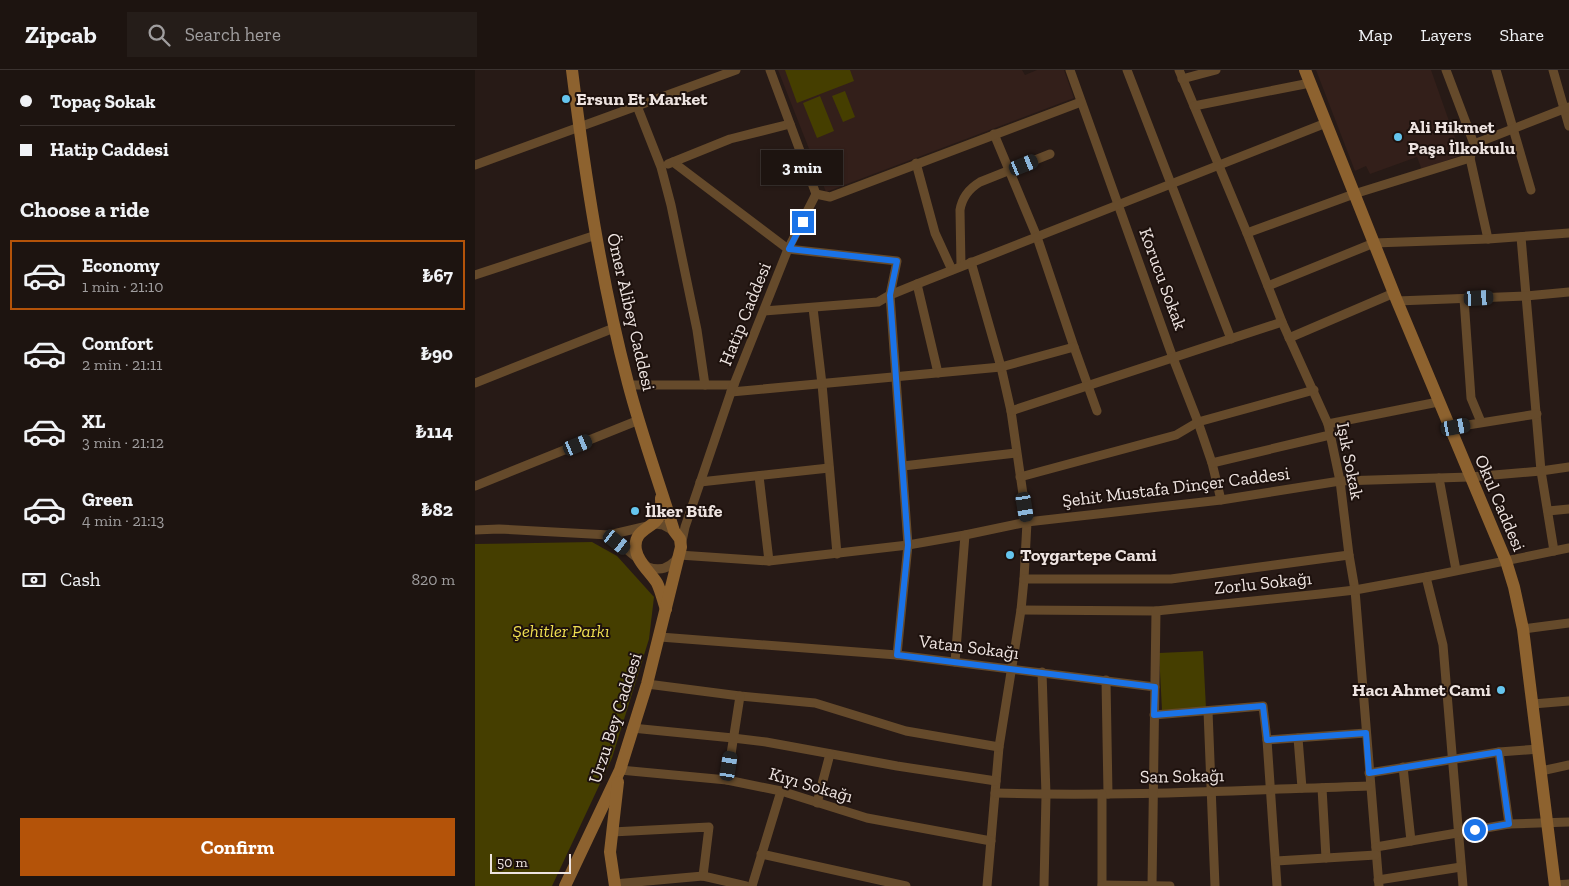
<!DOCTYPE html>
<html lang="en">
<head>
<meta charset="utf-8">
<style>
  body { margin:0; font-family:"Zilla Slab",serif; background:#251d19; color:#f1f3f6; height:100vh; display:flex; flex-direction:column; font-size:19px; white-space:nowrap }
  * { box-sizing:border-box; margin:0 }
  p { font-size:16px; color:#a09e9f }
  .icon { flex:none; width:28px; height:28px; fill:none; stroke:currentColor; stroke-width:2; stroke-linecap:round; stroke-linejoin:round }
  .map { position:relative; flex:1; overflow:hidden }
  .panel { display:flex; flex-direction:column; background:#1d1410; width:475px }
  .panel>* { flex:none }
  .guide { display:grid; align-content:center; height:110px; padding:0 20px; background:#1d1410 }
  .scale { position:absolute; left:15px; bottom:12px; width:81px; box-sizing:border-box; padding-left:5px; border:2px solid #eee4e1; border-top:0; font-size:14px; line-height:18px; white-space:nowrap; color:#eee4e1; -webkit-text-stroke:4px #1d110d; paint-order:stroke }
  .end { position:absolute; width:22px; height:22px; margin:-11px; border:6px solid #1a73e8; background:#fff; box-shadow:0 0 0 2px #fff }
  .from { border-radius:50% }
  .bubble { position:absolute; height:35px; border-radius:0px; background:#1d1410; box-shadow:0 1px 4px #0004,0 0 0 1px #3b3330; font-size:16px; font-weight:800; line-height:35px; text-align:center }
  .car { position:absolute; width:15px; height:30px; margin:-15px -8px; border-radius:6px; box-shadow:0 0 4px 1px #0007; background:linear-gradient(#222 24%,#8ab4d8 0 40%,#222 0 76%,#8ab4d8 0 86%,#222 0) }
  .guide b { display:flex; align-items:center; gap:18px; height:48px; font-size:19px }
  .guide b+b { border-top:1px solid #3b3330 }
  .guide i { width:12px; height:12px; background:#f1f3f6 }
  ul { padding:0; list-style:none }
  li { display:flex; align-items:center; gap:15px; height:70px; margin:0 10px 8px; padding:0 10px; border:2px solid transparent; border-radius:0px }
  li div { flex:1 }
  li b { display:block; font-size:19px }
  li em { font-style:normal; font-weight:800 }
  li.current { border-color:#b45309 }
  li>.icon { width:45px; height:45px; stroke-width:1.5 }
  h2 { padding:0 20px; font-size:22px; line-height:60px }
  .pay { display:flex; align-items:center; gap:12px; height:55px; padding:0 20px; font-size:19px }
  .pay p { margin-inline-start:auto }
  .action { display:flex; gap:10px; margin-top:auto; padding:10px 20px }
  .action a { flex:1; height:58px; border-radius:0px; background:#b45309; color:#fff; font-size:20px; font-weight:800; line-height:58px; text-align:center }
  header { display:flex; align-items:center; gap:30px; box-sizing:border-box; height:70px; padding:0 25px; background:#1d1410; border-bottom:1px solid #3b3330 }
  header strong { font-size:24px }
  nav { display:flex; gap:28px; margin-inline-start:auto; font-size:18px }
  .search { width:350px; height:45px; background:#251d19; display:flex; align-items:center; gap:12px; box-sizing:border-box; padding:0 18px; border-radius:0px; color:#a09e9f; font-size:19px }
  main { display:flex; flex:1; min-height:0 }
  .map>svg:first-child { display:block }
  .built { fill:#331f1a }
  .park { fill:#453e00 }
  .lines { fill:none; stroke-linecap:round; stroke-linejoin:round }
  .minor { stroke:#654a2b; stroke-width:9 }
  .secondary { stroke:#8d622f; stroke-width:12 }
  .route { stroke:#1a73e8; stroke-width:6 }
  .poi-dot { fill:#65c5ee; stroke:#1d110d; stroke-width:2 }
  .labels { text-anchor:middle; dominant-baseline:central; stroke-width:4; stroke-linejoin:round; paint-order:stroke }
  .poi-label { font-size:18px; font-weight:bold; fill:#eee4e1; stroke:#1d110d; text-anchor:start }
  .street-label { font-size:18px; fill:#eee4e1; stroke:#1d110d }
  .park-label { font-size:18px; font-style:italic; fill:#efde50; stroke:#1d110d }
</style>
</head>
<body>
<header>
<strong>Zipcab</strong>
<div class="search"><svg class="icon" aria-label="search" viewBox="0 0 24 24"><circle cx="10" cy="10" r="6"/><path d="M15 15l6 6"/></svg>Search here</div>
<nav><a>Map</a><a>Layers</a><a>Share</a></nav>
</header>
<main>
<section class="panel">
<div class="guide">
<b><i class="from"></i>Topaç Sokak</b>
<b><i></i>Hatip Caddesi</b>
</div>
<h2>Choose a ride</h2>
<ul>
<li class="current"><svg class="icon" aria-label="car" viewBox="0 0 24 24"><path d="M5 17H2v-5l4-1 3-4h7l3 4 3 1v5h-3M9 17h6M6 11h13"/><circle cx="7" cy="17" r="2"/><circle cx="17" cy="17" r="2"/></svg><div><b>Economy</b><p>1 min · 21:10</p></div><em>₺67</em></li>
<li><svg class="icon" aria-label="car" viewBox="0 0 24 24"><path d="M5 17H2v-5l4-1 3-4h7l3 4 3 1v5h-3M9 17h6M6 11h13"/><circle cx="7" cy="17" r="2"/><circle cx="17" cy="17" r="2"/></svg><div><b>Comfort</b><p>2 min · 21:11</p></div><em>₺90</em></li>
<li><svg class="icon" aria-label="car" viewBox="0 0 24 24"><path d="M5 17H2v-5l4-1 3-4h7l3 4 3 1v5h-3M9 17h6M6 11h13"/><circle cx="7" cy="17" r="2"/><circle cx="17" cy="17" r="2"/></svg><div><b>XL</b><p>3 min · 21:12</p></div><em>₺114</em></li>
<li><svg class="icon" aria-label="car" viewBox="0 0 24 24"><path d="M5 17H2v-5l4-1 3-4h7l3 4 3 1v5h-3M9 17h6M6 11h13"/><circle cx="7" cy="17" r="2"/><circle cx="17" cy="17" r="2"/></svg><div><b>Green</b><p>4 min · 21:13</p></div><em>₺82</em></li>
</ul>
<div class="pay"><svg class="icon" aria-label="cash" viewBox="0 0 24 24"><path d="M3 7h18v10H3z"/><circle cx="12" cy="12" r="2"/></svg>Cash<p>820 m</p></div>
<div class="action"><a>Confirm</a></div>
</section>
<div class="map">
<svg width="1094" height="816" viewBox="0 0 1094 816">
  <rect width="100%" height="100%" fill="#271a16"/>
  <!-- built -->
  <g class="built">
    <path d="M303,0H547L550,5L562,0H589L599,28L351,122Z"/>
    <path d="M841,0H956L986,85L947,100L942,87L895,104L891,96L880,101Z"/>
  </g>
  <!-- park -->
  <g class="park">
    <path d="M310,0H375L379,11L322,33Z"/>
    <path d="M370,21L380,47L368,52L357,26Z"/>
    <path d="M345,26L359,61L342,68L328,33Z"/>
    <path d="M117,472L142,486L179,527L174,569L137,688L77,816H0V474Z"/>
    <path d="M728,581L731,638L687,640L684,583Z"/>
  </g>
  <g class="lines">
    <!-- minor -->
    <g class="minor">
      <path d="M595,0L698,288L723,352L737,393L746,430"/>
      <path d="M652,0L756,269"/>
      <path d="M704,0L772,163L807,252L853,354L865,411L874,485L880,520L904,816"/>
      <path d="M971,0L999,74"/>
      <path d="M1021,0L1056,120"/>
      <path d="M1078,0L1094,56"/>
      <path d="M707,9L741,0"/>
      <path d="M162,36L186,97L196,135L222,260L230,315"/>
      <path d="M719,36L835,13"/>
      <path d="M519,64L562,167L599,277L622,341"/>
      <path d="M995,88L1013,169"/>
      <path d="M198,92L313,179L422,191L415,225L433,475L422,585"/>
      <path d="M441,93L460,163L477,200"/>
      <path d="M193,94L255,69L315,54"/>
      <path d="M0,95L261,0"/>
      <path d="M341,124L355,127L606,32"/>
      <path d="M772,163L879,124L995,88L999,74L1094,37"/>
      <path d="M1046,167L1066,401L1079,481"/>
      <path d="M496,192L526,297L536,341L552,452L549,509L546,540L524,677L512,816"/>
      <path d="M486,196L485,140C487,128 495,118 505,112L575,84"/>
      <path d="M0,205L121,165"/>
      <path d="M442,214L463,303"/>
      <path d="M793,216L899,173L1013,169L1094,163"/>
      <path d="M989,229L996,328L1006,352"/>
      <path d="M922,231L1051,226L1094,222"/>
      <path d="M338,238L347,314L362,484"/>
      <path d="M289,241L403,232L415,225L442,214L851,53"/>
      <path d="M814,268L919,223"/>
      <path d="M0,313L139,258"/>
      <path d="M153,315H259"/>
      <path d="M256,322L526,297L599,277"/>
      <path d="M536,341L807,252"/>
      <path d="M853,354L963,332"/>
      <path d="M974,358L1062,344"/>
      <path d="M737,393L855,365"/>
      <path d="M428,396L541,383"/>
      <path d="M284,406L294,491"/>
      <path d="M545,407L701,365L723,352L839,320"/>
      <path d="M964,408L981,500"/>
      <path d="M225,412L354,398"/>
      <path d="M0,416L164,350"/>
      <path d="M1073,441L1094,439"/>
      <path d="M0,460L24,459L134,465L181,454L188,455L199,461"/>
      <path d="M134,465L173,497C187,502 197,497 204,485L294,491L433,475L490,465L552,452L746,430L865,411L995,407L1066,401L1094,397"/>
      <path d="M206,476L210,457L256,322L313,179L341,124L295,0"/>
      <path d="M951,507L968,575L988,816"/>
      <path d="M549,509H696L874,485"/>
      <path d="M546,540L681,541L845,524L880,520L951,507L1094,478"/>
      <path d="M1048,559L1094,553"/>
      <path d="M185,567L422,585L680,617"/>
      <path d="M480,592L490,465"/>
      <path d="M567,602L571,725L569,816"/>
      <path d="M631,610L633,724"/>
      <path d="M172,614L265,626L340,633L431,661L524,677"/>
      <path d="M1058,634L1094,631"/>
      <path d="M733,641L740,816"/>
      <path d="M679,645L788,636L792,670L802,816"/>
      <path d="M157,658L258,668L291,672L422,696L521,711"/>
      <path d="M823,668L827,718"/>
      <path d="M792,670L891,663"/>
      <path d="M1024,682L1034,754"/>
      <path d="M928,697L936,771"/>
      <path d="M145,700L252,710L306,721L392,748L516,771"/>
      <path d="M1066,701L1094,695"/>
      <path d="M894,703L1024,682L1064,679"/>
      <path d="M252,710L265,626"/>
      <path d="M847,718L851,788"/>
      <path d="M520,723C645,727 770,720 895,716"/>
      <path d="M627,724V816"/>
      <path d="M342,733L355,684"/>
      <path d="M137,762L234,757L228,806"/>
      <path d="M901,777L1034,754L1094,752"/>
      <path d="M286,784L431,816"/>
      <path d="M801,791L901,785"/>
      <path d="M903,810L986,797"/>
      <path d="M139,814L228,806L271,816"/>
      <path d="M627,815L695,816"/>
      <path d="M1080,815L1094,814"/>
      <path d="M277,816L306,721"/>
      <path d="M677,816L681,541"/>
    </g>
    <!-- secondary -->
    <g class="secondary">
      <path d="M830,0L922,231L1031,491L1039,517L1048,559L1080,816"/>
      <path d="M186,428C186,433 187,439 185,444C181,459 157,458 161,480C163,493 176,503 182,513C186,521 188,531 191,539"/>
      <path d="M90,816L145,700L172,614L206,477L205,469L199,461C184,412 166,363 153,313C126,210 110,105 97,0"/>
      <path d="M140,816L135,782L143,712"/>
    </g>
  </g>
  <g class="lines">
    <!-- route -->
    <path class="route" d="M328,152L314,179L422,191L415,225L433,475L422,585L680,617L679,645L788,636L792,670L891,663L894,703L1024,682L1034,754L1000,760"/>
  </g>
  <!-- markers -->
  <g class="poi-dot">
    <circle cx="91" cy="29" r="5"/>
    <circle cx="923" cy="67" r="5"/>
    <circle cx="160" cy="441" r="5"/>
    <circle cx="535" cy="485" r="5"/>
    <circle cx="1026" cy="620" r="5"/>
  </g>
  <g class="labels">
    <!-- poi labels -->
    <g class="poi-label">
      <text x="101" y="29">Ersun Et Market</text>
      <text x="933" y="57">Ali Hikmet<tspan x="933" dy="21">Paşa İlkokulu</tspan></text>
      <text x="170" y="441">İlker Büfe</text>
      <text x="545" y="485">Toygartepe Cami</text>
      <text x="1016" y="620" text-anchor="end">Hacı Ahmet Cami</text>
    </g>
    <!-- street labels -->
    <g class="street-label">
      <text transform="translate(688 209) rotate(70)">Korucu Sokak</text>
      <text transform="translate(156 242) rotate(77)">Ömer Alibey Caddesi</text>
      <text transform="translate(270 244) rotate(-68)">Hatip Caddesi</text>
      <text transform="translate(875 391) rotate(79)">Işık Sokak</text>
      <text transform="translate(701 417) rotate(-7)">Şehit Mustafa Dinçer Caddesi</text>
      <text transform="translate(1025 433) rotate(67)">Okul Caddesi</text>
      <text transform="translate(788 513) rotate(-6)">Zorlu Sokağı</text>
      <text transform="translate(494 577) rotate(7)">Vatan Sokağı</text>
      <text transform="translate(140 648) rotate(-72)">Urzu Bey Caddesi</text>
      <text transform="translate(707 706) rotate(-1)">San Sokağı</text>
      <text transform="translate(336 715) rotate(16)">Kıyı Sokağı</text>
    </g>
    <!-- park labels -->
    <g class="park-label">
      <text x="86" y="561">Şehitler Parkı</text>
    </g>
  </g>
</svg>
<div class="scale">50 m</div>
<i class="end from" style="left:1000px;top:760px"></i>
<i class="end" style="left:328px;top:152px"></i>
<div class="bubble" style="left:286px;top:80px;width:82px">3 min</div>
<i class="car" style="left:549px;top:95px;rotate:68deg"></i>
<i class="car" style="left:1004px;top:228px;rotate:87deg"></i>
<i class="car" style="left:981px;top:357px;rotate:80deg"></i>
<i class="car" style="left:103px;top:375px;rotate:68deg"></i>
<i class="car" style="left:550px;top:437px;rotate:171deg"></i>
<i class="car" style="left:142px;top:472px;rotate:128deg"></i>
<i class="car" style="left:254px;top:696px;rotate:9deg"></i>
</div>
</main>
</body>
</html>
